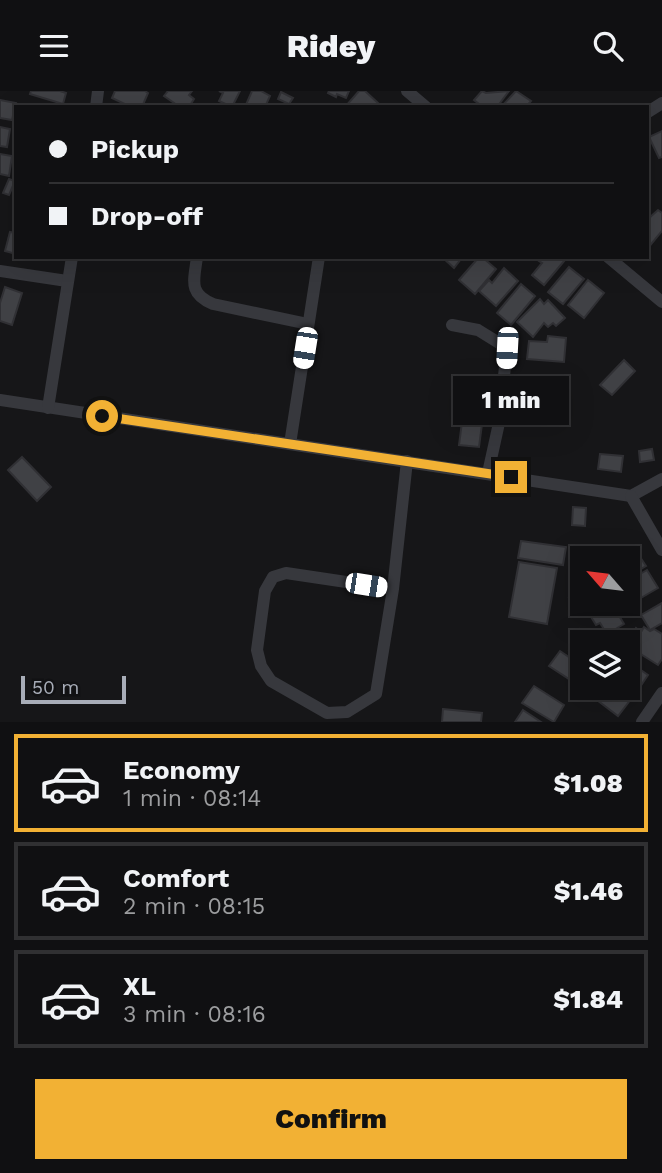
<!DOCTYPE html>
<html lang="en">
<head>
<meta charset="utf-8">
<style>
  body { margin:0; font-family:"Work Sans",sans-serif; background:#19191b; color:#f1f3f6; height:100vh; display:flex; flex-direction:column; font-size:26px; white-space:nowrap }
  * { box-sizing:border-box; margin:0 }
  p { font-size:23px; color:#9c9d9f }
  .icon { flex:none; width:38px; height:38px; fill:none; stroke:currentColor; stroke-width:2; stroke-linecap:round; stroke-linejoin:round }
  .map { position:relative; height:631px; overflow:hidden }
  .side { display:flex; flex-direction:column; background:#101012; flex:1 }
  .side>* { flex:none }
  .guide { position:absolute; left:14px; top:14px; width:635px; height:154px; border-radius:0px; box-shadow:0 7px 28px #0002,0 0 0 2px #303032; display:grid; align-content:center; height:154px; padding:0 35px; background:#101012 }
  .needle { width:46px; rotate:298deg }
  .buttons { position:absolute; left:570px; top:455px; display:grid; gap:14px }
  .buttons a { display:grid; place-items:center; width:70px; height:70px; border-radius:0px; background:#101012; box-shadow:0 7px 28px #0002,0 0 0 2px #303032; font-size:35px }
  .scale { position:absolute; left:21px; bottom:18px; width:105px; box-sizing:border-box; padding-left:7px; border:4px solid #a8adb8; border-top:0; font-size:19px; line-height:24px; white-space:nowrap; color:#a8adb8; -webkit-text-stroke:5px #111113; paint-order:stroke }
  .end { position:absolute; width:32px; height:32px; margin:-16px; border:9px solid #f2b134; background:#111; box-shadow:0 0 0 4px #111 }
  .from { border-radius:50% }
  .bubble { position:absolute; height:49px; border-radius:0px; background:#101012; box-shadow:0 7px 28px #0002,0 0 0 2px #303032; font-size:23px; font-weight:800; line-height:49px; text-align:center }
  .car { position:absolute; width:21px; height:42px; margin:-21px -10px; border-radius:9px; box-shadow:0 0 5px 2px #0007; background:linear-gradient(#fff 24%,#345 0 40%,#fff 0 76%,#345 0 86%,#fff 0) }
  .guide b { display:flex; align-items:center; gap:24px; height:66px; font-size:26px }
  .guide b+b { border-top:2px solid #303032 }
  .guide i { width:18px; height:18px; background:#f1f3f6 }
  ul { padding:12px 0 0; list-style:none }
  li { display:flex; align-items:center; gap:21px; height:98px; margin:0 14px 10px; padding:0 21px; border:4px solid #303032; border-radius:0px }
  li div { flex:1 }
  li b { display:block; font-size:26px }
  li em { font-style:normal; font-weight:800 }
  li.current { border-color:#f2b134 }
  li>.icon { width:63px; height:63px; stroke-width:1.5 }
  .primary-button { display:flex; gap:14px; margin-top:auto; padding:14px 35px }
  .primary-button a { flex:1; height:80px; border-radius:0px; background:#f2b134; color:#111; font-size:28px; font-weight:800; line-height:80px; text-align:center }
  header { display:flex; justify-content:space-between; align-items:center; height:91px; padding:0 35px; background:#101012; font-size:32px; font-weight:800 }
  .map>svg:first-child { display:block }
  .building { fill:#404145; stroke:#303034; stroke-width:2 }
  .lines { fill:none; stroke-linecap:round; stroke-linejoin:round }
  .street { stroke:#37383d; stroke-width:12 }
  .route { stroke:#f2b134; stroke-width:9 }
</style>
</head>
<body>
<header><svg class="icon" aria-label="menu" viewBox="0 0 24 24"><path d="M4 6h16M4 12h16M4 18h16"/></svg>Ridey<svg class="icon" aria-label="search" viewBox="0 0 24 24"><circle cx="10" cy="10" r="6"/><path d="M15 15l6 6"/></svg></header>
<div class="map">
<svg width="662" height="631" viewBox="0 0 662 631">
  <rect width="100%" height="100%" fill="#161618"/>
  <!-- building -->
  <g class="building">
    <path d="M31,0H60L66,2L63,13L30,3Z"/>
    <path d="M115,0H145L148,2L142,16H131L112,7Z"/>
    <path d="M168,0H192L189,4L194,8L189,16H180L164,5Z"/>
    <path d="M219,0H240L232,16L219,10L223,2Z"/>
    <path d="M252,0H261L270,5L265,16H245Z"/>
    <path d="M329,0H349L346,7L337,3L336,6L328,2Z"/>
    <path d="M359,0H365L379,13L377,16H345Z"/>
    <path d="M482,0L486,2L509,0L497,16H483L474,9Z"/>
    <path d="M516,0L531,10L526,16H501Z"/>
    <path d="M281,1L293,7L289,13L278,8Z"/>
    <path d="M0,9L16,12L12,29L0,27Z"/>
    <path d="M0,36L10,38L7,56L0,55Z"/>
    <path d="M662,40V66L659,67L649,46Z"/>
    <path d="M0,63L12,65L9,85L0,83Z"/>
    <path d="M9,88L15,90L9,104L3,102Z"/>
    <path d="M658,119L662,122V140L648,157V128Z"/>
    <path d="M10,141L16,142V163L5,160Z"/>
    <path d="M442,166H466L463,169L461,168L454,177Z"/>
    <path d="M479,166H482L496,178L475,203L459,189Z"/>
    <path d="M543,166H562L565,169L544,194L532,184L542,172L539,170Z"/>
    <path d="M569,176L584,188L563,213L548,201Z"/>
    <path d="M504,177L518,190L496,215L479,200L489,189L492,192Z"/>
    <path d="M588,189L604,202L584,227L568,214Z"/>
    <path d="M521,193L535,205L511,234L497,222Z"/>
    <path d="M5,196L22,202L12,234L0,230V212Z"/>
    <path d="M540,208L544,213L548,209L565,227L556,235L553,232L548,236L544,232L533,246L517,231Z"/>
    <path d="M548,245L566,247L564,271L527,268L529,250L547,251Z"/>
    <path d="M624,269L635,280L612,304L600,294Z"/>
    <path d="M464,315L484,318L479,356L459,354Z"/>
    <path d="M652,358L654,369L640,371L639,360Z"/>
    <path d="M600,363L623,365L621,381L598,378Z"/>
    <path d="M22,366L51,396L37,410L8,379Z"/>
    <path d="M573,416L586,417L585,435L572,434Z"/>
    <path d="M521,450L566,456L563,474L518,467Z"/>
    <path d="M634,457L646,475L628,486V467H617Z"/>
    <path d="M519,471L557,477L547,533L509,526Z"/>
    <path d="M647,479L658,497L627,515L628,490Z"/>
    <path d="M583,488V507L578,513L569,506Z"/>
    <path d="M662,512V532L650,539L641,524Z"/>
    <path d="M590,513H612L624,533L607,543L600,532L596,534L585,516Z"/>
    <path d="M644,536L650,540L654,538L662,543V568L658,574L628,555L627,551L636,537L641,541Z"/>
    <path d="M580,538L596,546L593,550L595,551H583V567L569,559Z"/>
    <path d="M560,560L579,573L569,588L549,575Z"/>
    <path d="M628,570L648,584L636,602L627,597Z"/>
    <path d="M534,595L564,614L554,631L522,612Z"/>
    <path d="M600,597H617L631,608L618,625L593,606Z"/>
    <path d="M443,618L482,622L481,631H442Z"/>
    <path d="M523,619L541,631H515Z"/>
  </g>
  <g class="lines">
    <!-- street -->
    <g class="street">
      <path d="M407,0L426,16"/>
      <path d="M96,16L98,0"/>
      <path d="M648,21L662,12"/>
      <path d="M197,166C194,190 188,202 213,213L308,233"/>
      <path d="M608,166L662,211"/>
      <path d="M0,180L67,190"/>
      <path d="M452,234L478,239L507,257L499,332L488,382"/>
      <path d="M0,309L631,405L662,388"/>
      <path d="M48,317L72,166"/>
      <path d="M290,353L319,166"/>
      <path d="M631,405L662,459"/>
      <path d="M393,498L286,482L273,486L265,500L257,559L261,575L271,590L327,622L347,621L376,603L393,498L407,370"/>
      <path d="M642,631L662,602"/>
    </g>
  </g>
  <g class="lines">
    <!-- route -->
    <path class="route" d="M102,325L511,386"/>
  </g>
</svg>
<div class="buttons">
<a><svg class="needle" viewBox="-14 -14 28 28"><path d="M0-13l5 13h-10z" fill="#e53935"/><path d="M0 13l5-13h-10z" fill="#9c9d9f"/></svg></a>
<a><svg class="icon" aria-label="layers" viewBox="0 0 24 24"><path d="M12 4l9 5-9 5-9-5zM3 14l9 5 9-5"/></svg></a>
</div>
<div class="scale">50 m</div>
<i class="end from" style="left:102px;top:325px"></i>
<i class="end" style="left:511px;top:386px"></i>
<div class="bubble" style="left:453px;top:285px;width:116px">1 min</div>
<i class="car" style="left:305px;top:257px;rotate:189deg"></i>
<i class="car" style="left:507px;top:257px;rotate:183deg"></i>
<i class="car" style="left:366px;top:494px;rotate:99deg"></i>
<div class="guide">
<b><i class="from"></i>Pickup</b>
<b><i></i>Drop-off</b>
</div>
</div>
<section class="side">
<ul>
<li class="current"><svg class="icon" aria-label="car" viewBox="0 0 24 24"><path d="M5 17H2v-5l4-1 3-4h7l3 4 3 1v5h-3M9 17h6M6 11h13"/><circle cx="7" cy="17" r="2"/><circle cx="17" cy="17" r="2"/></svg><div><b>Economy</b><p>1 min · 08:14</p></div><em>$1.08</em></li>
<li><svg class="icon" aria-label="car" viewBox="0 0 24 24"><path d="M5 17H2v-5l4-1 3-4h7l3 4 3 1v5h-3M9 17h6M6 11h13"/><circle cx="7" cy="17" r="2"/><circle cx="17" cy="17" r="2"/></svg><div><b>Comfort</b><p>2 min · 08:15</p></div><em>$1.46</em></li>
<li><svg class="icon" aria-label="car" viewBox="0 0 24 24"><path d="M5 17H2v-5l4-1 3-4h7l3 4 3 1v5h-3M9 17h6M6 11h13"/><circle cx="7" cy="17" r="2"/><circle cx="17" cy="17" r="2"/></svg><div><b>XL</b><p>3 min · 08:16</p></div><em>$1.84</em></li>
</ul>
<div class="primary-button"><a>Confirm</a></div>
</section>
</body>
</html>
